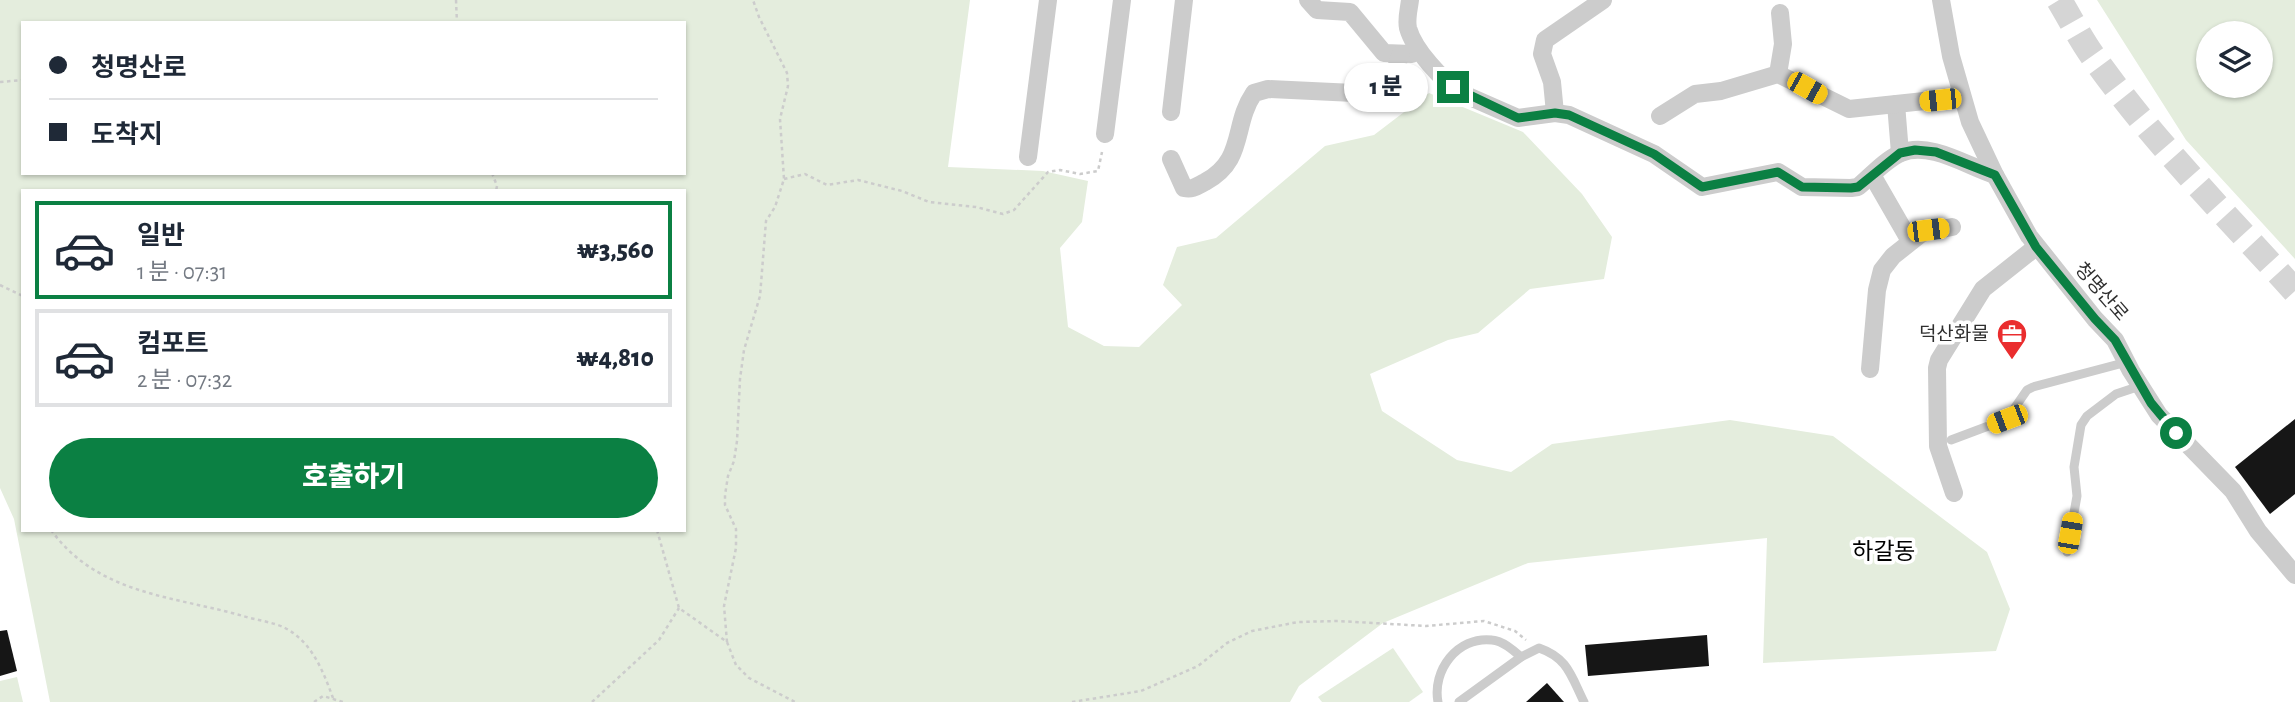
<!DOCTYPE html>
<html lang="ko">
<head>
<meta charset="utf-8">
<style>
  body { margin:0; font-family:"Alegreya Sans","Noto Sans KR",sans-serif; background:#f2f2f3; color:#1f2937; height:100vh; display:flex; flex-direction:column; font-size:26px; white-space:nowrap }
  * { box-sizing:border-box; margin:0 }
  p { font-size:23px; color:#747a83 }
  .icon { flex:none; width:38px; height:38px; fill:none; stroke:currentColor; stroke-width:2; stroke-linecap:round; stroke-linejoin:round }
  .map { position:relative; flex:1; overflow:hidden }
  .drawer { position:absolute; left:21px; top:189px; width:665px; height:343px; display:flex; flex-direction:column; background:#fff; border-radius:0px; box-shadow:0 2px 5px #0004 }
  .drawer>* { flex:none }
  .top-card { position:absolute; left:21px; top:21px; width:665px; height:154px; border-radius:0px; box-shadow:0 2px 5px #0004; display:grid; align-content:center; height:154px; padding:0 28px; background:#fff }
  .controls { position:absolute; left:2196px; top:21px; display:grid; gap:14px }
  .controls a { display:grid; place-items:center; width:77px; height:77px; border-radius:50%; background:#fff; box-shadow:0 2px 5px #0004; font-size:35px }
  .end { position:absolute; width:32px; height:32px; margin:-16px; border:9px solid #0b8043; background:#fff; box-shadow:0 0 0 4px #fff }
  .from { border-radius:50% }
  .bubble { position:absolute; height:49px; border-radius:24px; background:#fff; box-shadow:0 2px 5px #0004; font-size:23px; font-weight:800; line-height:49px; text-align:center }
  .car { position:absolute; width:21px; height:42px; margin:-21px -10px; border-radius:9px; box-shadow:0 0 5px 2px #0007; background:linear-gradient(#f5c518 24%,#345 0 40%,#f5c518 0 76%,#345 0 86%,#f5c518 0) }
  .top-card b { display:flex; align-items:center; gap:24px; height:66px; font-size:26px }
  .top-card b+b { border-top:2px solid #e0e1e3 }
  .top-card i { width:18px; height:18px; background:#1f2937 }
  ul { padding:12px 0 0; list-style:none }
  li { display:flex; align-items:center; gap:21px; height:98px; margin:0 14px 10px; padding:0 14px; border:4px solid #e0e1e3; border-radius:0px }
  li div { flex:1 }
  li b { display:block; font-size:26px }
  li em { font-style:normal; font-weight:800 }
  li.on { border-color:#0b8043 }
  li>.icon { width:63px; height:63px; stroke-width:1.5 }
  .primary-button { display:flex; gap:14px; margin-top:auto; padding:14px 28px }
  .primary-button a { flex:1; height:80px; border-radius:42px; background:#0b8043; color:#fff; font-size:28px; font-weight:800; line-height:80px; text-align:center }
  .map>svg:first-child { display:block }
  .green { fill:#e4eddd; fill-rule:evenodd }
  .building { fill:#161616 }
  .lines { fill:none; stroke-linecap:round; stroke-linejoin:round }
  .primary-tunnel { stroke:#d5d5d5; stroke-width:26; stroke-dasharray:26 13; stroke-linecap:butt }
  .path { stroke:#ccc; stroke-width:2.5; stroke-dasharray:3.5 3.5; stroke-linecap:butt }
  .service { stroke:#ccc; stroke-width:9 }
  .minor { stroke:#ccc; stroke-width:18 }
  .route { stroke:#0b8043; stroke-width:9 }
  .labels { text-anchor:middle; dominant-baseline:central; stroke-width:7; stroke-linejoin:round; paint-order:stroke }
  .street-label { font-size:19px; fill:#2f2f2f; stroke:#fff }
  .poi-label { font-size:19px; fill:#2f2f2f; stroke:#fff; text-anchor:end }
  .quarter-label { font-size:23px; fill:#000; stroke:#fff }
</style>
</head>
<body>
<div class="map">
<svg width="2295" height="702" viewBox="0 0 2295 702">
  <rect width="100%" height="100%" fill="#fff"/>
  <!-- green -->
  <g class="green">
    <path d="M0,0H970L948,167L1043,171L1088,181L1082,222L1060,248L1068,327L1104,346L1139,347L1182,305L1163,285L1177,247L1216,238L1325,146L1374,135L1429,93L1523,132L1582,194L1612,237L1604,279L1530,289L1478,333L1448,340L1370,374L1382,411L1457,460L1511,472L1552,444L1730,420L1833,436L1987,552L2010,609L1996,651L1763,663L1767,538L1528,563L1383,623L1299,686L1290,702H50L14,519L0,488ZM23,23H684V173H23ZM23,191H684V530H23Z"/>
    <path d="M2097,0H2295V259L2186,140ZM2261,33V86H2208V33Z"/>
    <path d="M1393,648L1423,692L1409,702H1322L1318,697Z"/>
    <path d="M17,677L23,702H0V681Z"/>
  </g>
  <!-- building -->
  <g class="building">
    <path d="M2295,419V494L2270,514L2235,467Z"/>
    <path d="M7,630L17,671L0,676V631Z"/>
    <path d="M1707,635L1709,666L1588,676L1585,645Z"/>
    <path d="M1547,683L1564,702H1526Z"/>
  </g>
  <g class="lines">
    <!-- primary-tunnel -->
    <path class="primary-tunnel" d="M2059,0C2070,18 2080,38 2092,55C2152,140 2226,215 2295,291"/>
    <!-- path -->
    <g class="path">
      <path d="M456,0L457,23"/>
      <path d="M0,82L23,80"/>
      <path d="M492,173L497,186L496,191"/>
      <path d="M784,179L805,174L827,185L858,180L902,191L929,202L976,207L1003,214L1014,210L1048,172L1060,170L1080,174L1098,171L1102,152"/>
      <path d="M0,285L23,296"/>
      <path d="M51,530C98,595 174,596 243,616C256,620 273,622 285,628C312,642 323,671 333,698"/>
      <path d="M657,530L679,608L727,642L736,665L749,678L795,702"/>
      <path d="M727,642L724,606L736,548V529L725,505V495L728,476L734,461L737,441L740,379L744,350L760,296L766,221L775,207L784,179L780,119L788,86L787,73L759,17L753,0"/>
      <path d="M314,702L323,696L343,702"/>
      <path d="M592,702L659,640L679,608"/>
      <path d="M1072,702L1141,691L1198,666L1227,643L1252,631L1298,622L1338,621L1426,626L1484,621L1515,631L1526,640"/>
    </g>
    <!-- service -->
    <g class="service">
      <path d="M1951,440L2007,419L2027,390L2033,387L2127,362"/>
      <path d="M2067,552L2077,496L2074,467L2081,425L2087,416L2116,394L2140,386"/>
      <path d="M1438,702C1432,671 1457,636 1492,640C1503,641 1513,650 1521,657"/>
      <path d="M1459,702L1521,657L1539,648C1568,658 1571,676 1584,702"/>
    </g>
    <!-- minor -->
    <g class="minor">
      <path d="M1308,0L1317,10L1350,12L1384,53L1412,54"/>
      <path d="M1410,0C1409,9 1406,19 1408,28C1414,50 1442,80 1461,93L1518,118L1555,113L1569,115L1654,154L1702,187L1778,172L1802,187L1851,188L1858,187C1871,176 1885,160 1901,153C1930,141 1967,166 1995,175"/>
      <path d="M1941,0L1951,56L1970,122L1995,175L2029,236L2095,319L2115,340L2131,371L2159,415L2233,491L2258,531L2295,575"/>
      <path d="M1778,74L1783,44L1780,13"/>
      <path d="M1896,104L1900,153"/>
      <path d="M1171,112L1184,0"/>
      <path d="M1555,113L1552,82L1542,54L1545,40L1603,0"/>
      <path d="M1660,116L1695,94L1721,91L1778,74L1849,109L1962,97"/>
      <path d="M1105,134L1122,0"/>
      <path d="M1028,157L1048,0"/>
      <path d="M1171,159L1184,188C1193,190 1197,186 1205,182C1246,160 1232,125 1254,93L1268,89L1375,94C1390,85 1396,69 1401,54"/>
      <path d="M1872,175L1910,241"/>
      <path d="M1870,369L1877,290L1882,270L1893,256L1922,233L1952,227"/>
      <path d="M1954,493L1938,446L1937,368L1939,360L1983,289L2036,247"/>
    </g>
  </g>
  <g class="lines">
    <!-- route -->
    <path class="route" d="M1453,87L1518,118L1555,113L1569,115L1654,154L1702,187L1778,172L1802,187L1851,188L1858,187L1900,153L1915,150L1936,152L1995,175L2036,247L2095,319L2115,340L2151,403L2176,433"/>
  </g>
  <!-- icons -->
  <defs>
    <g id="office-pin" transform="scale(1.575)"><path d="M0 17L-7.5 6A9.5 9.5 0 1 1 7.5 6Z" fill="#ea2d2e" stroke="#fff"/><path d="M-6-3h4V-5.5h4V-3h4V5H-6ZM-1-4.5V-3h2v-1.5ZM-6 0V1H6V0Z" fill="#fff"/></g>
  </defs>
  <g fill-rule="evenodd">
    <use href="#office-pin" x="2012" y="334"/>
  </g>
  <g class="labels">
    <!-- street labels -->
    <g class="street-label">
      <text transform="translate(2101 292) rotate(49)">청명산로</text>
    </g>
    <!-- poi labels -->
    <g class="poi-label">
      <text x="1989" y="334">덕산화물</text>
    </g>
    <!-- quarter labels -->
    <g class="quarter-label">
      <text x="1884" y="552">하갈동</text>
    </g>
  </g>
</svg>
<div class="controls">
<a><svg class="icon" aria-label="layers" viewBox="0 0 24 24"><path d="M12 4l9 5-9 5-9-5zM3 14l9 5 9-5"/></svg></a>
</div>
<i class="end from" style="left:2176px;top:433px"></i>
<i class="end" style="left:1453px;top:87px"></i>
<div class="bubble" style="left:1344px;top:63px;width:84px">1 분</div>
<i class="car" style="left:1807px;top:88px;rotate:119deg"></i>
<i class="car" style="left:1940px;top:100px;rotate:264deg"></i>
<i class="car" style="left:1928px;top:230px;rotate:83deg"></i>
<i class="car" style="left:2007px;top:419px;rotate:249deg"></i>
<i class="car" style="left:2070px;top:533px;rotate:10deg"></i>
<div class="top-card">
<b><i class="from"></i>청명산로</b>
<b><i></i>도착지</b>
</div>
<section class="drawer">
<ul>
<li class="on"><svg class="icon" aria-label="car" viewBox="0 0 24 24"><path d="M5 17H2v-5l4-1 3-4h7l3 4 3 1v5h-3M9 17h6M6 11h13"/><circle cx="7" cy="17" r="2"/><circle cx="17" cy="17" r="2"/></svg><div><b>일반</b><p>1 분 · 07:31</p></div><em>₩3,560</em></li>
<li><svg class="icon" aria-label="car" viewBox="0 0 24 24"><path d="M5 17H2v-5l4-1 3-4h7l3 4 3 1v5h-3M9 17h6M6 11h13"/><circle cx="7" cy="17" r="2"/><circle cx="17" cy="17" r="2"/></svg><div><b>컴포트</b><p>2 분 · 07:32</p></div><em>₩4,810</em></li>
</ul>
<div class="primary-button"><a>호출하기</a></div>
</section>
</div>
</body>
</html>
